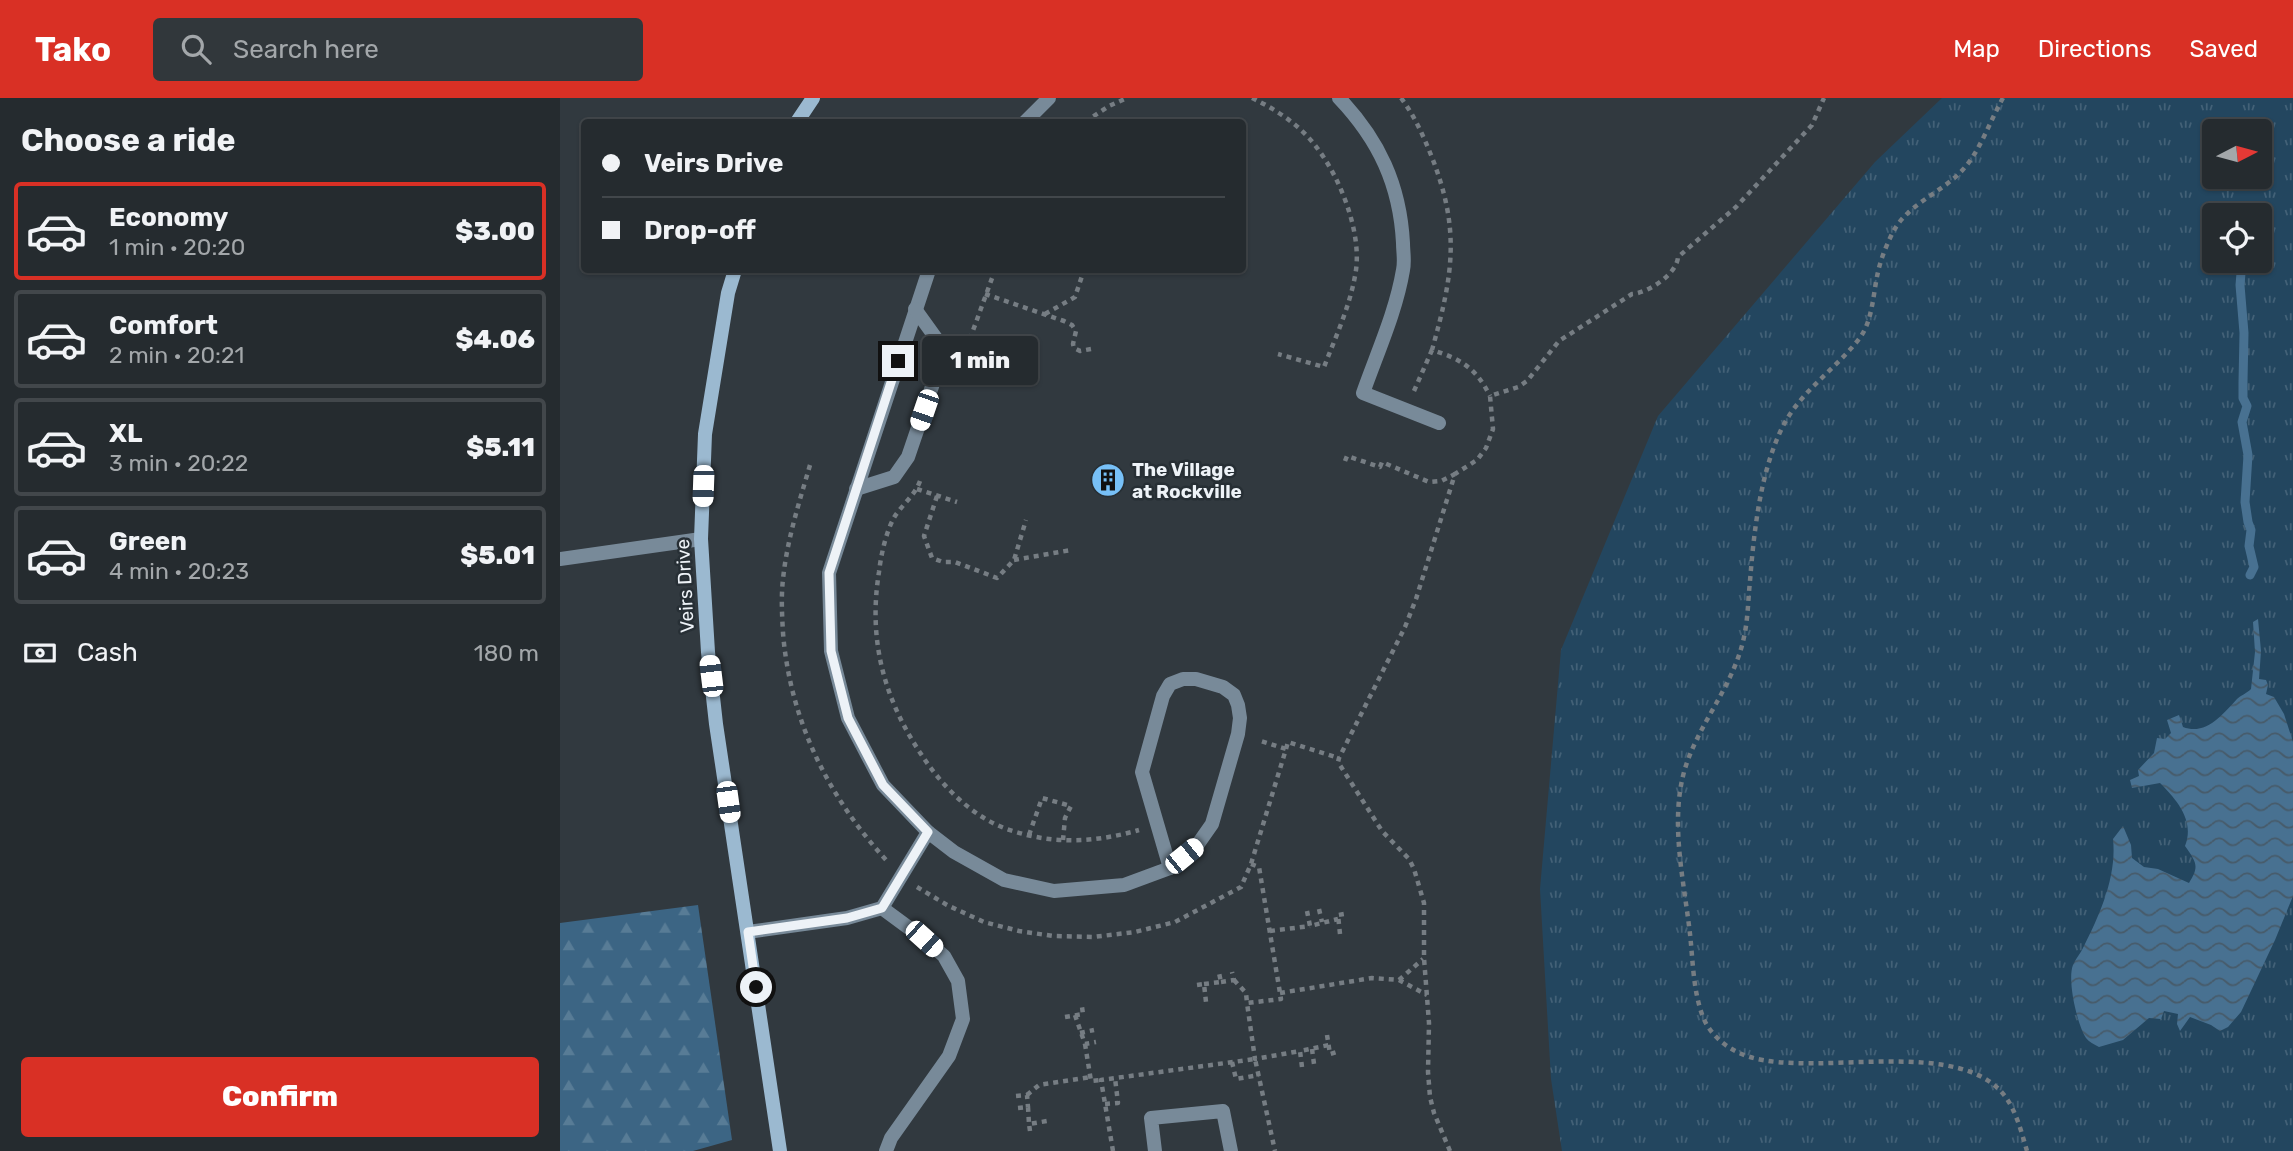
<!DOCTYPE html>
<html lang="en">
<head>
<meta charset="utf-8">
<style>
  body { margin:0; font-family:Rubik,sans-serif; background:#31373b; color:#f1f3f6; height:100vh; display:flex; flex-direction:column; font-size:26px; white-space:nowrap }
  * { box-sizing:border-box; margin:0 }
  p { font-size:23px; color:#a3a7aa }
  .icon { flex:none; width:38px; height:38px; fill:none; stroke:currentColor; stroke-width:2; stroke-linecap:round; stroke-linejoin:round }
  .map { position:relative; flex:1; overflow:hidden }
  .drawer { display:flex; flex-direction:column; background:#252b2f; width:560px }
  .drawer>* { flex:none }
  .top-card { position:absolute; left:21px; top:21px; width:665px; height:154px; border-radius:7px; box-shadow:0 2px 5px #0004,0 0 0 2px #42474b; display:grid; align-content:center; height:154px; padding:0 21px; background:#252b2f }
  .needle { width:46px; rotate:84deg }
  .tools { position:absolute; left:1642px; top:21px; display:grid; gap:14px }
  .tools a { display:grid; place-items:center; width:70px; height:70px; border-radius:7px; background:#252b2f; box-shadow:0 2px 5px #0004,0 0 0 2px #42474b; font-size:35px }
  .end { position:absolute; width:32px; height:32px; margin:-16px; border:9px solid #edf2f7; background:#111; box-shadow:0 0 0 4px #111 }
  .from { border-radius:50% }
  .bubble { position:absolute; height:49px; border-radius:7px; background:#252b2f; box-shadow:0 2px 5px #0004,0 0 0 2px #42474b; font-size:23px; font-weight:800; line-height:49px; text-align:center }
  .car { position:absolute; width:21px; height:42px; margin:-21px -10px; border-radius:9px; box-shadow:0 0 5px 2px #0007; background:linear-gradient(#fff 24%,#345 0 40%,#fff 0 76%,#345 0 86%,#fff 0) }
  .top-card b { display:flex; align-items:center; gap:24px; height:66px; font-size:26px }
  .top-card b+b { border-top:2px solid #42474b }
  .top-card i { width:18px; height:18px; background:#f1f3f6 }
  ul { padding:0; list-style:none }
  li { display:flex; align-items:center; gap:21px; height:98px; margin:0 14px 10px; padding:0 7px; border:4px solid #42474b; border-radius:7px }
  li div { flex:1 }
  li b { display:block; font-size:26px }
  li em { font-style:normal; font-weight:800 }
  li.selected { border-color:#d93025 }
  li>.icon { width:63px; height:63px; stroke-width:1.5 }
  h2 { padding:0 21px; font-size:32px; line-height:84px }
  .pay { display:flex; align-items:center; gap:18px; height:77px; padding:0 21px; font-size:26px }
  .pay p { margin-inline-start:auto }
  .button { display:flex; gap:14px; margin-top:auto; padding:14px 21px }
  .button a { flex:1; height:80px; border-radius:7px; background:#d93025; color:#fff; font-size:28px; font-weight:800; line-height:80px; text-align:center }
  header { display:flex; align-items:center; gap:42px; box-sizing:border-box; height:98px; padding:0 35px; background:#d93025; color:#fff }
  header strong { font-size:33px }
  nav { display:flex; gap:38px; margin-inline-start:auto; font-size:24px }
  .search { width:490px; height:63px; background:#31373b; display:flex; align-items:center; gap:18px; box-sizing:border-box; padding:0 24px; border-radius:7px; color:#a3a7aa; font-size:26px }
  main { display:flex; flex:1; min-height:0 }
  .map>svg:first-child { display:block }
  .grass { fill:url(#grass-tufts); fill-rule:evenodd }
  .forest { fill:url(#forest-firs) }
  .water { fill:url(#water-waves) }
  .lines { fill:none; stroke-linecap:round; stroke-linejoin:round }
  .stream { stroke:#487191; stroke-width:9 }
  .path { stroke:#767d83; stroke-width:4.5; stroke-dasharray:5 5; stroke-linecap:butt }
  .lane { stroke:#788a99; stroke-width:14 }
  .street { stroke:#788a99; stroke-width:14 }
  .secondary { stroke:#9bb9d0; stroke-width:14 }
  .route { stroke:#edf2f7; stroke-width:9 }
  .labels { text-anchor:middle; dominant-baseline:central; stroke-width:5; stroke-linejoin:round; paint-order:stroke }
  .poi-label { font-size:19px; font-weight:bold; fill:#edf2f7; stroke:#272f35; text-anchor:start }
  .street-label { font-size:19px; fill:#edf2f7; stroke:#272f35 }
</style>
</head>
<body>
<header>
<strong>Tako</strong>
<div class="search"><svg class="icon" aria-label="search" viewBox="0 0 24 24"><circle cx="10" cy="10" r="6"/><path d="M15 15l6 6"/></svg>Search here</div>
<nav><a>Map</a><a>Directions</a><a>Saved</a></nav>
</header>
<main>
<section class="drawer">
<h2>Choose a ride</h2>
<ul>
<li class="selected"><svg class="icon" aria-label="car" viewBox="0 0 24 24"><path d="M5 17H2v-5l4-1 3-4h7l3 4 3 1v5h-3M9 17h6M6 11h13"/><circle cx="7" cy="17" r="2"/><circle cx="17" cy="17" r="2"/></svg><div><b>Economy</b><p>1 min · 20:20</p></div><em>$3.00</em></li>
<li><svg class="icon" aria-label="car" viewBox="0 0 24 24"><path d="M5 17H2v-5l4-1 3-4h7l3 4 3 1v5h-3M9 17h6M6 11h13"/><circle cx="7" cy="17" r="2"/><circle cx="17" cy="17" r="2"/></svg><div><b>Comfort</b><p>2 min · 20:21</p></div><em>$4.06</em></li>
<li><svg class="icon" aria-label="car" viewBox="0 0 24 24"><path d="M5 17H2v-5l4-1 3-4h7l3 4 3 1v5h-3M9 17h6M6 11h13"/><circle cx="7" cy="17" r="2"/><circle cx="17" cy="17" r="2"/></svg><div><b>XL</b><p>3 min · 20:22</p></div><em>$5.11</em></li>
<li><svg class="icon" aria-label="car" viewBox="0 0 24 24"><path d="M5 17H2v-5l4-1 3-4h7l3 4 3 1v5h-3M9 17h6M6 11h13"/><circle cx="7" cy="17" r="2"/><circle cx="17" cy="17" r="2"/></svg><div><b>Green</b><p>4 min · 20:23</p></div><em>$5.01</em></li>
</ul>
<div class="pay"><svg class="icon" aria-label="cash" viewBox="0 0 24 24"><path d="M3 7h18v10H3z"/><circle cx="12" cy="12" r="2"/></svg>Cash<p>180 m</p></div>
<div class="button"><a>Confirm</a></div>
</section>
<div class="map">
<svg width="1733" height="1053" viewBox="0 0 1733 1053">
  <defs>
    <pattern id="grass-tufts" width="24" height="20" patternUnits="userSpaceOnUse" patternTransform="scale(1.75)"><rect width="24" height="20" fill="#23465f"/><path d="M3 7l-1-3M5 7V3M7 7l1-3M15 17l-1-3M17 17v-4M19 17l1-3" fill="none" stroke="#436177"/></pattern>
    <pattern id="forest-firs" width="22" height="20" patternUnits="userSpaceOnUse" patternTransform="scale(1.75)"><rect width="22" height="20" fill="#3c6584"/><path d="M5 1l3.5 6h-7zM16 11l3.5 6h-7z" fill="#587c96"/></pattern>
    <pattern id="water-waves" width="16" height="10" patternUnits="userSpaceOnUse" patternTransform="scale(1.75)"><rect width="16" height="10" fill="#487191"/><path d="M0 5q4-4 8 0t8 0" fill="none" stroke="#475b6a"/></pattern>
  </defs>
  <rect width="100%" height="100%" fill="#31393f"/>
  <!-- grass -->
  <path class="grass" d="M1382,0H1733V1053H1002L991,981L980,791L1001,552L1098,318L1315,64ZM1654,33H1699V79H1654ZM1654,117H1699V163H1654Z"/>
  <!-- forest -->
  <path class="forest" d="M138,807L172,1042L133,1053H0V825Z"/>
  <!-- water -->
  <path class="water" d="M1698,521L1701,553L1699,581L1706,582L1708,587L1706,596L1714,599L1724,616L1733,644V798L1715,842L1681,914L1668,929L1660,933L1651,927L1630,919L1620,933L1617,926L1618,916L1604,913L1601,921L1589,920L1563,942L1539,949C1534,946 1529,944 1526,940C1517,926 1507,882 1513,867C1516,860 1521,855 1524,848C1540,816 1557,778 1553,741L1563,728L1571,747L1572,760L1584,769L1598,771L1629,785C1640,768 1636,764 1625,748C1635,723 1617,702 1600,685L1572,690L1570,682L1579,678L1578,672L1594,655L1597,640L1605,641L1611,635L1607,622L1619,617L1623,629C1646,638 1663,616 1677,601C1681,597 1686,596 1691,591L1695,554L1693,524Z"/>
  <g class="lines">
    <!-- stream -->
    <path class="stream" d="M1682,163L1680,187L1684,235L1683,284V300L1687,308L1682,324L1688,357L1685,404L1688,424L1691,432L1689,448L1694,469L1690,477"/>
    <!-- path -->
    <g class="path">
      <path d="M692,0C709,8 727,19 741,32C774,62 802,128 796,172C791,206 776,238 764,269L718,256"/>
      <path d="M841,0C854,17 863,37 871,57C901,132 893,177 872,252C901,261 916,270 930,298"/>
      <path d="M1443,0C1431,21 1421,50 1406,68C1385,94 1349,104 1333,134C1327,146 1321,160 1318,174C1313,195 1313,223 1299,241C1274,273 1239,294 1221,332C1200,377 1194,433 1190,483C1188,502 1188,521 1184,539C1174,588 1137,627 1124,674C1110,726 1124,783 1130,836C1133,863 1133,893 1143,919C1151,939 1170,953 1190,959C1258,980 1403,936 1447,1001C1457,1016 1462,1036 1467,1053"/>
      <path d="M525,24L549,8L567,0"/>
      <path d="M425,196L504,223L512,227L516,233L513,246L514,250L520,253L531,251"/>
      <path d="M485,216L515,199L524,172"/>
      <path d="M403,260L435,172"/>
      <path d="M854,293L872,252"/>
      <path d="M785,363L787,358L820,369L822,364L869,384L881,383L895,376"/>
      <path d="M250,367C239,405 227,442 223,481C221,499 222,517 223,535C230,622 268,699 327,763"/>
      <path d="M360,383C355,397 343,406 335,418C326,433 321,457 319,474C307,548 327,610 370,669C391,697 419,723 453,733C496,747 537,744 579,732"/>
      <path d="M357,391L397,404"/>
      <path d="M377,398L364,438L372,460L383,464H395L437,480L454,462L466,422"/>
      <path d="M454,462L511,452"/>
      <path d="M726,651L728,644L779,660"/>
      <path d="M469,737L482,700L511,708L505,720L503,742"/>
      <path d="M691,766L699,769L721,901L687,905L695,961L740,953"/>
      <path d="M357,789L387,807L424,824L459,833L493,838L533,839L575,834L615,824L681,789L691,766L726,651L698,642"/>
      <path d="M759,811L762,824"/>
      <path d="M747,813L750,828L778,821"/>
      <path d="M710,833L750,828"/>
      <path d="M780,836L778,817L784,816"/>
      <path d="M674,882L686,895L687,905"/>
      <path d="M839,882L863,861"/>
      <path d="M661,884L674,882L672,874"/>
      <path d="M644,886L661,884L659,875"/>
      <path d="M637,887L644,886L646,904"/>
      <path d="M720,895L812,880L839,882L867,897"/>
      <path d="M515,917L525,946L536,944"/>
      <path d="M505,919L523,916L522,909"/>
      <path d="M520,935L534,932"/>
      <path d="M767,937L770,956L777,954"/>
      <path d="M525,946L531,983L541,982"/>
      <path d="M752,951L754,966"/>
      <path d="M672,964L676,981L699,977"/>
      <path d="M742,969L740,953L769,947"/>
      <path d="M467,997L479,987L531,979"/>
      <path d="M456,998L467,997L468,1009"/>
      <path d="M545,1006L558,1005L555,980"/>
      <path d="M458,1010L468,1009L469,1026"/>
      <path d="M470,1033L469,1026L487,1023"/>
      <path d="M553,1053L541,982L695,961L715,1053"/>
      <path d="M890,1053L874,1015L870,999L868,974L869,925L864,860V805L854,771L849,761L822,733L778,664L779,660L845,529L856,501L895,376L917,362L926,350L933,331L930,298L958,289L967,283L999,243L1072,196C1088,195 1117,176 1118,159L1176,109L1252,27L1264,0"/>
    </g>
    <!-- lane -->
    <g class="lane">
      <path d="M779,0C819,42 840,87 843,145C843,154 845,163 843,172C836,214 817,255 803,295L879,325"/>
      <path d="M465,24L489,0"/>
      <path d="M369,172L269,475L271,553L288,620L323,687L368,734L394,754L444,782L494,793L564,787L610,770"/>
      <path d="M296,391L334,379L348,359L380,265L378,243L355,211"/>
      <path d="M623,581H636L663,589L674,597L678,607L680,620L678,636L652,726L638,746L610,770L582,674L603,598L610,586Z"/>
      <path d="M322,810L364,841L384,858L398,883L403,921L389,958L331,1040L326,1053"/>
      <path d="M188,834L287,820L322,810L368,734"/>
      <path d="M595,1053L591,1020L663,1013L671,1053"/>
    </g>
    <!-- street -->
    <path class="street" d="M0,461L141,441"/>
    <!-- secondary -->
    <g class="secondary">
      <path d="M237,24L253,0"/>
      <path d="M175,172L168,195L145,336L141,441L148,554L156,626L220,1053"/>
    </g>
  </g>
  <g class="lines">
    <!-- route -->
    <path class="route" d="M196,889L188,834L287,820L322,810L368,734L323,687L288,620L271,553L269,475L338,263"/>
  </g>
  <!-- icons -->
  <defs>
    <g id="building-disc" transform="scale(1.75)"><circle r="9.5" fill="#77c0f7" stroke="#272f35"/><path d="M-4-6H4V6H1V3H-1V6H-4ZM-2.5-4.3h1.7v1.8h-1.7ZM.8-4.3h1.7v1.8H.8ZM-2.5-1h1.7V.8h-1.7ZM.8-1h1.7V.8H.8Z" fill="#111"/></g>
  </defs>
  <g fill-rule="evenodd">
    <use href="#building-disc" x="548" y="382"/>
  </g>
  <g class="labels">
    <!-- poi labels -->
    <g class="poi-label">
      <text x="572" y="371">The Village<tspan x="572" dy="22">at Rockville</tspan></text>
    </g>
    <!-- street labels -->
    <g class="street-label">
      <text transform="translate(125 488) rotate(-93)">Veirs Drive</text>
    </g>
  </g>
</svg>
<div class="tools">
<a><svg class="needle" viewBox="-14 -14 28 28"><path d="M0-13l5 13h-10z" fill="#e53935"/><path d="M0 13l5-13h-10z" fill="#a3a7aa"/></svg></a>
<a><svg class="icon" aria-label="locate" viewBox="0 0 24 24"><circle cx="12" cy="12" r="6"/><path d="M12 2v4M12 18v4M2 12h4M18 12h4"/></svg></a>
</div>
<i class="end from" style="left:196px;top:889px"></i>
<i class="end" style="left:338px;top:263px"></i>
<div class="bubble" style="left:362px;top:238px;width:116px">1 min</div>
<i class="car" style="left:364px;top:312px;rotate:199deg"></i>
<i class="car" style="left:143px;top:388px;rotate:182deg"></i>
<i class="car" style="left:151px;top:578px;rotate:353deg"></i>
<i class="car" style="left:168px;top:704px;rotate:172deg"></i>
<i class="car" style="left:624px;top:758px;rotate:51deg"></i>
<i class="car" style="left:364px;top:841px;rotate:132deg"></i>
<div class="top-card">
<b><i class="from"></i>Veirs Drive</b>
<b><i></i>Drop-off</b>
</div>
</div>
</main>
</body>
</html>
